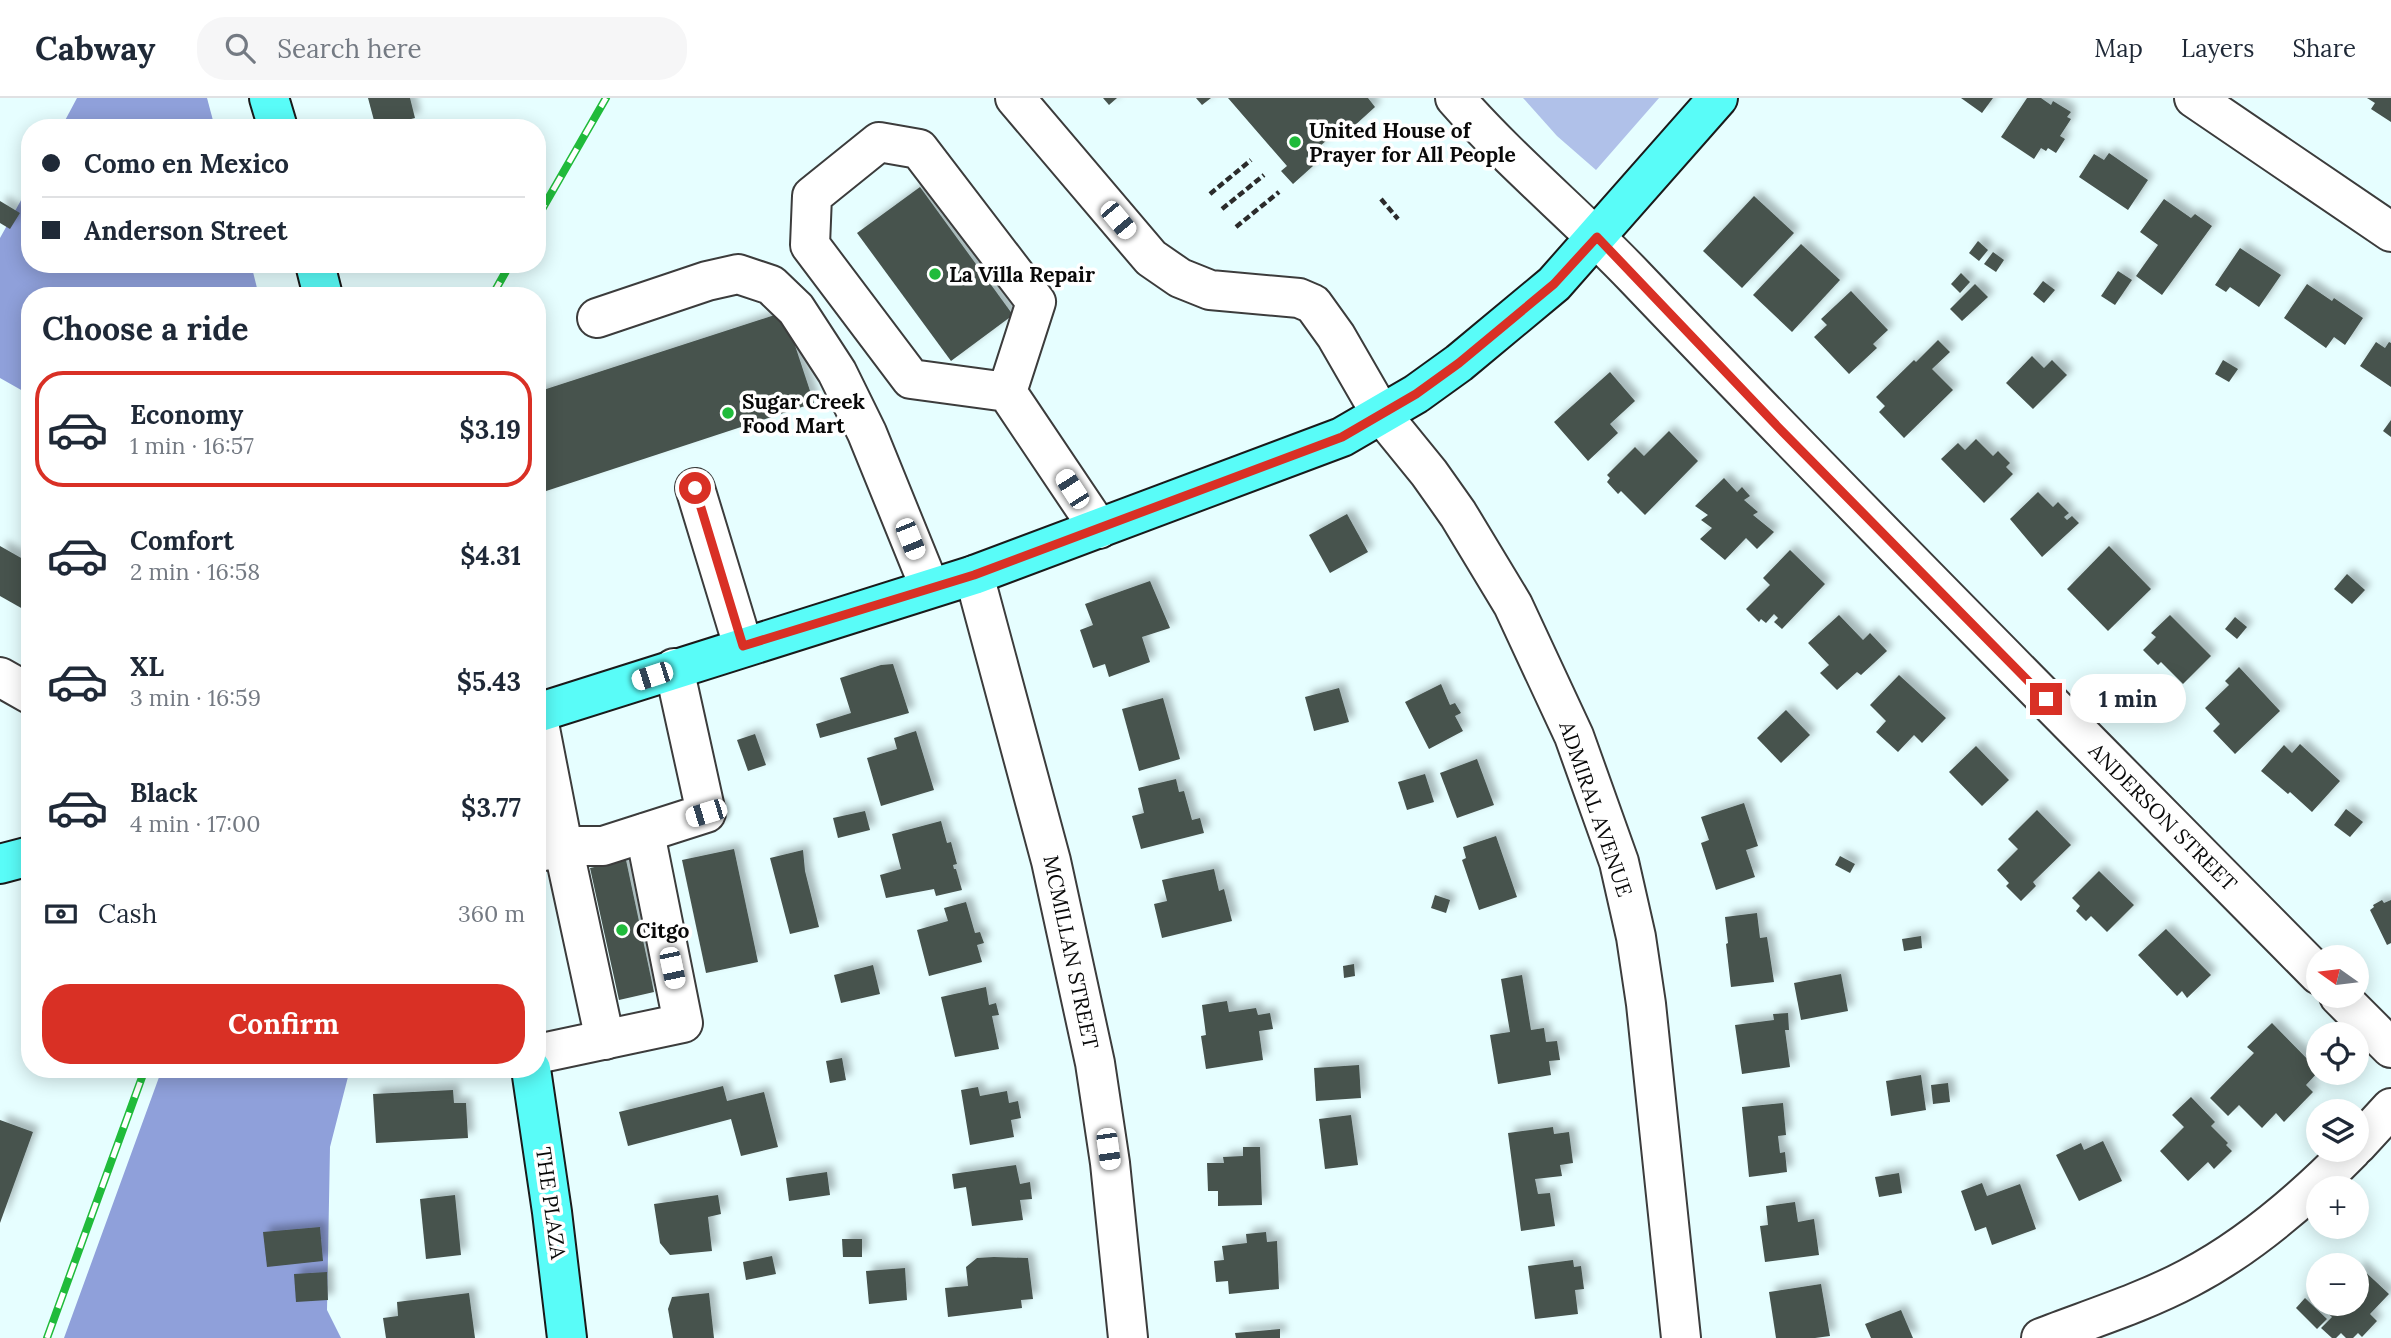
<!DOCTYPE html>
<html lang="en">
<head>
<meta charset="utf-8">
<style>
  body { margin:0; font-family:Lora,serif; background:#f6f6f7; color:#1f2937; height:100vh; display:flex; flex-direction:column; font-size:26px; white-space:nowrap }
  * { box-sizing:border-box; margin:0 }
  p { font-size:23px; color:#747a83 }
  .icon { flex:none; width:38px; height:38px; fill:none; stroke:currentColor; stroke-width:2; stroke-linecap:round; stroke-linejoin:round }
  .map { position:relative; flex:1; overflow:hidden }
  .sheet { position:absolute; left:21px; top:189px; width:525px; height:791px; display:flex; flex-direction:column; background:#fff; border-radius:28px; box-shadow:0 4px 18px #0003 }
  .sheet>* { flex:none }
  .banner { position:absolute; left:21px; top:21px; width:525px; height:154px; border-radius:28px; box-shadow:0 4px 18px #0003; display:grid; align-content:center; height:154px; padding:0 21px; background:#fff }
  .needle { width:46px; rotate:284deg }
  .controls { position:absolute; left:2306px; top:847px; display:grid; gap:14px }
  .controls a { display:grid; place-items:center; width:63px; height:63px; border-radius:50%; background:#fff; box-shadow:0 4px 18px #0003; font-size:35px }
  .end { position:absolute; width:32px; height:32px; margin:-16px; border:9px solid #d93025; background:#fff; box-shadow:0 0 0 4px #fff }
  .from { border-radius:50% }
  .bubble { position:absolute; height:49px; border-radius:24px; background:#fff; box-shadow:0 4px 18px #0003; font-size:23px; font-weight:700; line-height:49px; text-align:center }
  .car { position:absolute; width:21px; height:42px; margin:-21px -10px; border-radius:9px; box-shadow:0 0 5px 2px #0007; background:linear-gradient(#fff 24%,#345 0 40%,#fff 0 76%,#345 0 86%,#fff 0) }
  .banner b { display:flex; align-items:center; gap:24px; height:66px; font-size:26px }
  .banner b+b { border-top:2px solid #e0e1e3 }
  .banner i { width:18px; height:18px; background:#1f2937 }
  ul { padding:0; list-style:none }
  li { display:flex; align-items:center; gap:21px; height:116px; margin:0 14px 10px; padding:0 7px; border:4px solid transparent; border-radius:28px }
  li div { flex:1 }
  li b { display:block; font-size:26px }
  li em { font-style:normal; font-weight:700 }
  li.active { border-color:#d93025 }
  li>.icon { width:63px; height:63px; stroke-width:1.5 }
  h2 { padding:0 21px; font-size:32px; line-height:84px }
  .pay { display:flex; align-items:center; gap:18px; height:77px; padding:0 21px; font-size:26px }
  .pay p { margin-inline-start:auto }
  .primary-button { display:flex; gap:14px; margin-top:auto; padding:14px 21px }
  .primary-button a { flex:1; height:80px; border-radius:28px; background:#d93025; color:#fff; font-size:28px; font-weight:700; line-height:80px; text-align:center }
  header { display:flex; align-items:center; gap:42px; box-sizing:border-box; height:98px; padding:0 35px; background:#fff; border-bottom:2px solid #e0e1e3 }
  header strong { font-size:33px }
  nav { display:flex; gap:38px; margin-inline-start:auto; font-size:24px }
  .search { width:490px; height:63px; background:#f6f6f7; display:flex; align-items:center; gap:18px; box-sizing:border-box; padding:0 24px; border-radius:28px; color:#747a83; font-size:26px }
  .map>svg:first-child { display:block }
  .green { fill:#b0c1e9 }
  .forest { fill:#8fa0da }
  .building { fill:#46524d; filter:url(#shadow) }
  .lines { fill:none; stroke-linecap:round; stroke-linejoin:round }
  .minor-casing { stroke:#3c3c3c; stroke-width:42 }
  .major-casing { stroke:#1a1a1a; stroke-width:42 }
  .path { stroke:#2b2b2b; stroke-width:4.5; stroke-dasharray:7 3.5; stroke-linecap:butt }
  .minor { stroke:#fff; stroke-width:38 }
  .major { stroke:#59fcf8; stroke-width:38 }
  .rail-casing { stroke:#20bb3b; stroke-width:8 }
  .rail { stroke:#fff; stroke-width:5; stroke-dasharray:16; stroke-linecap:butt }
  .route { stroke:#d93025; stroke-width:9 }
  .poi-dot { fill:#20bb3b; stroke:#fff; stroke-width:2.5 }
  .labels { text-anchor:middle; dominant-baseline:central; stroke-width:7; stroke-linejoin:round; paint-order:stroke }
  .poi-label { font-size:21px; font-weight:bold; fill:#090909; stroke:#fff; text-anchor:start }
  .street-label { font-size:21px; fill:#090909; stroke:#fff }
</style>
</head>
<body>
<header>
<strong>Cabway</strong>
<div class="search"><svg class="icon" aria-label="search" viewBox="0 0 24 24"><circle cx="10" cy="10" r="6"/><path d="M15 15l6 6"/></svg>Search here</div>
<nav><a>Map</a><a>Layers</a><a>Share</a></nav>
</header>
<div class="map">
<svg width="2391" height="1240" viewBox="0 0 2391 1240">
  <defs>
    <filter id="shadow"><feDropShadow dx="6" dy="-6" stdDeviation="3.5" flood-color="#0004"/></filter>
  </defs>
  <rect width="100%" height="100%" fill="#e6feff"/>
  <!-- green -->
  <path class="green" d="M1523,0H1659L1596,72L1557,38Z"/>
  <!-- forest -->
  <g class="forest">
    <path d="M77,0H207L215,30H61Z"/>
    <path d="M30,86V166H251L259,198H30V297L0,280V140Z"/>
    <path d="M162,971H350L330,1049L327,1212L341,1240H64Z"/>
  </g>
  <!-- building -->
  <g class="building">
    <path d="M368,0H410L415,20L376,30Z"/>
    <path d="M1103,0H1117L1109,7Z"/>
    <path d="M1196,0H1211L1202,7Z"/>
    <path d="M1228,0H1368L1375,9L1353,29L1348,24L1306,60L1313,68L1293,86L1281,73L1287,68Z"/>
    <path d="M1961,0H1993L1982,15Z"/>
    <path d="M2027,0H2041L2051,7L2053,3L2071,14L2067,19L2071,21L2060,38L2065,41L2056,55L2048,50L2046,53L2041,50L2034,61L2001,39Z"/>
    <path d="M2367,0H2391V24L2371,11L2375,5Z"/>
    <path d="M2109,55L2148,82L2128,112L2079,79L2094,56L2104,62Z"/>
    <path d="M920,89L1013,217L951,263L857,135Z"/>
    <path d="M1754,98L1794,135L1742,190L1703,153Z"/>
    <path d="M2164,101L2191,120L2195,116L2212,128L2162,197L2136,178L2158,147L2140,134Z"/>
    <path d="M0,103L20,115L10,131L0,125Z"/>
    <path d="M1978,143L1988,152L1979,163L1969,155Z"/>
    <path d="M1801,146L1840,182L1792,234L1753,197Z"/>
    <path d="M2240,150L2281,177L2259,209L2230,189L2226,194L2215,187Z"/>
    <path d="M1993,154L2004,162L1996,174L1984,166Z"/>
    <path d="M2118,173L2132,182L2115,207L2101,198Z"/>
    <path d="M1961,175L1970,184L1960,195L1951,186Z"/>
    <path d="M2043,183L2055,192L2044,205L2033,196Z"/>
    <path d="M1975,186L1988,199L1962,223L1950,211Z"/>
    <path d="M2307,186L2332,203L2334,200L2363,220L2345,247L2334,239L2326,250L2284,220Z"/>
    <path d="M1851,193L1888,232L1873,246L1877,250L1849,276L1814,239L1827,227L1821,221Z"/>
    <path d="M784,214L814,305L537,396V294Z"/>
    <path d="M1938,242L1950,254L1932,271L1953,292L1904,340L1879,314L1885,308L1876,299L1914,262L1916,264Z"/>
    <path d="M2376,244L2385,250L2389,244L2391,245V289L2360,268Z"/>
    <path d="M2032,258L2044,270L2052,262L2067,277L2033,311L2006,285Z"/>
    <path d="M2223,262L2238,271L2229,284L2215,276Z"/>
    <path d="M1610,274L1635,303L1610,326L1618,335L1588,363L1554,324Z"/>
    <path d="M2391,322V339L2383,333Z"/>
    <path d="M1669,333L1698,363L1645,417L1621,393L1618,396L1607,384L1610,380L1607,377L1635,349L1644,358Z"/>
    <path d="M1976,341L1993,358L1998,353L2010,365L2006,369L2013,376L1984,405L1941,361L1958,345L1965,352Z"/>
    <path d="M1724,380L1737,394L1742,389L1750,398L1744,402L1758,414L1753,417L1774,434L1757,451L1746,440L1725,462L1700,441L1712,430L1701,422L1708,417L1695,408Z"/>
    <path d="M2038,394L2053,409L2058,404L2069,415L2064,419L2067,422L2072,418L2079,425L2042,459L2010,421Z"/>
    <path d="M1347,416L1368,454L1330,475L1309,437Z"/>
    <path d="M0,448L30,465V515L0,498Z"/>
    <path d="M2109,448L2151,491L2108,533L2067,491Z"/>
    <path d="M1790,452L1825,486L1782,531L1774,524L1778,520L1774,516L1766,525L1761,521L1759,524L1746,511L1770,487L1763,480Z"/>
    <path d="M2347,476L2365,492L2352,506L2334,491Z"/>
    <path d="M1150,483L1170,530L1142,539L1150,564L1109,579L1105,566L1093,570L1080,532L1093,527L1085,506Z"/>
    <path d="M1839,517L1863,542L1870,535L1887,553L1861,577L1857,574L1837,592L1820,575L1829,567L1808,545Z"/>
    <path d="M2170,517L2211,558L2183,586L2161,564L2158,567L2143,552L2156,539L2151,535Z"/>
    <path d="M2235,519L2247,529L2237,541L2225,531Z"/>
    <path d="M893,566L909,615L820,640L816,626L851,615L840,580L881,567Z"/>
    <path d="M2239,569L2280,613L2235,656L2213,633L2220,626L2205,610L2229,587L2225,583Z"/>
    <path d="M1899,577L1946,620L1922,645L1914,637L1898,654L1876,634L1886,623L1870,607Z"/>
    <path d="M1441,586L1450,607L1455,605L1461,615L1455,618L1463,633L1429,651L1405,604Z"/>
    <path d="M1339,590L1349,624L1314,633L1305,599Z"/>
    <path d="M1163,600L1180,661L1139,673L1122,611Z"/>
    <path d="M1786,612L1810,637L1781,665L1757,640Z"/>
    <path d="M916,633L934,692L881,708L867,660L897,651L894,640Z"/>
    <path d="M755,636L766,667L748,673L737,642Z"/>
    <path d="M2300,646L2340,683L2312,714L2290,694L2288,696L2261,673L2284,647L2292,655Z"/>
    <path d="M1976,648L2009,682L1982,708L1949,674Z"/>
    <path d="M1477,661L1494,707L1457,720L1440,675Z"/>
    <path d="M1425,676L1434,704L1407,712L1398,684Z"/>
    <path d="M1176,681L1179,694L1184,693L1192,722L1200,720L1204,735L1141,751L1132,718L1144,715L1138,690Z"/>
    <path d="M1744,705L1758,748L1746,752L1755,779L1716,792L1701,745L1709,742L1701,719Z"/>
    <path d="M2346,711L2363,724L2350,739L2334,727Z"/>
    <path d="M2037,712L2071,747L2033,784L2036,788L2021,803L2006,788L2009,785L1997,772L2018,751L2008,741Z"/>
    <path d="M865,713L870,732L838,740L833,720Z"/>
    <path d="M941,723L947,745L951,744L957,766L953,767L954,771H956L962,792L936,798L934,791L886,800L880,777L901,771L892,736Z"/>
    <path d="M1496,738L1517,799L1479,812L1462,762L1466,760L1463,749Z"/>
    <path d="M734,751L758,864L706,875L682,762Z"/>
    <path d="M803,752L805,773L819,829L790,836L770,760Z"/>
    <path d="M1840,758L1855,766L1850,775L1835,767Z"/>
    <path d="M626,762L654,894L619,902L590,770Z"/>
    <path d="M1214,771L1219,793L1224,791L1232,823L1162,840L1154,806L1167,803L1162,782Z"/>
    <path d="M2099,773L2134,807L2107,834L2091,818L2086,823L2076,813L2080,808L2072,800Z"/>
    <path d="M1435,797L1450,802L1446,815L1431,810Z"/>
    <path d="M2382,802L2384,805L2391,802V845L2387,847L2370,812L2374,809L2373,807Z"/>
    <path d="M966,804L975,835L980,834L984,845L977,847L982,864L929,878L917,832L948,823L944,810Z"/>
    <path d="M1757,815L1760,840L1767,839L1774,884L1731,889L1726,846L1728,845L1725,819Z"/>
    <path d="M2166,831L2211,877L2187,900L2182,893L2177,898L2138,857Z"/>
    <path d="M1921,838L1922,850L1904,853L1902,841Z"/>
    <path d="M1354,866L1355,878L1344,880L1343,868Z"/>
    <path d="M873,867L880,896L841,905L834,877Z"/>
    <path d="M1841,876L1848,913L1801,922L1794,885Z"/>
    <path d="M1522,877L1531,932L1544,930L1546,944L1557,943L1560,962L1549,963L1551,977L1498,986L1490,937L1510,934L1501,881Z"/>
    <path d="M986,889L989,907L996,905L999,917L992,918L999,951L955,959L941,899Z"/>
    <path d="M1227,903L1229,914L1256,910L1258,917L1270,915L1273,931L1259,933L1263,962L1206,971L1201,938L1206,937L1202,907Z"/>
    <path d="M1788,915L1789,932H1785L1790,969L1742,976L1735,927L1774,922L1773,916Z"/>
    <path d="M2272,925L2319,973L2306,987L2313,994L2284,1024L2276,1015L2262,1030L2239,1007L2228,1018L2210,1000L2254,955L2247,949Z"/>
    <path d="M842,960L846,982L830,985L826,963Z"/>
    <path d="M1359,967L1361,1000L1316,1003L1314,970Z"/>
    <path d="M1921,977L1926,1012L1891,1018L1886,983Z"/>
    <path d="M1948,985L1950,1004L1933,1006L1931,987Z"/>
    <path d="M723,988L727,1003L764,994L778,1049L741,1058L731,1021L628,1048L619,1014Z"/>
    <path d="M978,989L980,998L1007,993L1009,1005L1018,1003L1021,1020L1011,1022L1014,1039L970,1047L961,992Z"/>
    <path d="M453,992L454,1005H466L468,1040L376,1045L373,996Z"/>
    <path d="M2191,999L2215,1024L2211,1028L2228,1045L2226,1047L2232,1053L2214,1071L2208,1064L2188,1083L2160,1053L2184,1029L2172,1017Z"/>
    <path d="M1783,1005L1786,1037L1778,1038L1780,1055L1785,1054L1787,1074L1749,1079L1742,1009Z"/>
    <path d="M1351,1017L1358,1067L1325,1071L1319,1021Z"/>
    <path d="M0,1022L33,1034L0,1125Z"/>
    <path d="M1553,1029L1554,1036L1569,1034L1573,1065L1560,1067L1562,1078L1535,1081L1538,1096L1550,1095L1555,1128L1521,1133L1508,1035Z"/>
    <path d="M2103,1043L2122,1083L2079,1103L2056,1057L2081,1045L2084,1052Z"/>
    <path d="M1243,1049H1260L1262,1107L1218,1108V1093H1208L1207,1065H1224L1223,1059L1243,1058Z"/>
    <path d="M1016,1067L1020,1086L1030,1084L1032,1101L1020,1102L1023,1122L972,1128L966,1089L954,1091L952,1076Z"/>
    <path d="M827,1074L830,1097L789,1103L786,1080Z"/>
    <path d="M1899,1075L1902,1095L1879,1099L1875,1079Z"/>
    <path d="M1982,1085L1987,1098L2020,1086L2036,1131L1992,1147L1986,1129L1975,1133L1961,1093Z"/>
    <path d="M455,1097L461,1157L426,1161L420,1101Z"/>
    <path d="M718,1097L721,1116L708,1119L712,1153L670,1157L660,1145L654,1106Z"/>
    <path d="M1795,1104L1798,1124L1814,1121L1819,1157L1765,1164L1760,1128L1768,1127L1766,1108Z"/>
    <path d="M320,1129L323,1163L267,1169L263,1134Z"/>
    <path d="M1266,1134L1267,1144L1277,1143L1279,1191L1229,1196L1228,1183L1216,1184L1214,1163L1224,1162L1222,1148L1247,1145L1246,1136Z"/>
    <path d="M842,1141H862V1159H843Z"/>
    <path d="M772,1158L776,1176L746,1182L743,1164Z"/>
    <path d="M994,1159L1028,1160L1033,1201L1021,1202L1022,1210L948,1219L945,1190L968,1188L966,1169L977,1160Z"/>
    <path d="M1573,1162L1574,1169L1581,1168L1584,1191L1575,1192L1578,1216L1535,1221L1528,1168Z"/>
    <path d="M2359,1168L2389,1196L2370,1216L2377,1223L2362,1239L2358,1235L2353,1240H2346L2341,1235L2336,1240H2332L2321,1230L2332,1219L2320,1208L2322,1206H2357V1170Z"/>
    <path d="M905,1170L907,1202L869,1206L866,1173Z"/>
    <path d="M327,1174L328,1202L296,1204L294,1176Z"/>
    <path d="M1821,1186L1830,1238L1815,1240H1776L1769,1194Z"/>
    <path d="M469,1195L475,1240H386L383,1220L398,1218L397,1204Z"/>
    <path d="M709,1195L714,1240H673L668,1211L672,1199Z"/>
    <path d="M2305,1200L2327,1221L2317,1231L2296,1210Z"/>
    <path d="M1901,1212L1913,1240H1871L1865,1226Z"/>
    <path d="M1280,1231V1240H1236L1235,1235Z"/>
  </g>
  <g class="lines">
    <!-- minor casing -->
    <g class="minor-casing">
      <g id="minor">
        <path d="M1015,0L1151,160L1180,180L1210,192L1299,200L1313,206L1336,238L1381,316L1429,375L1458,416L1513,507L1574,638L1619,764L1636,839L1646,906L1681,1240"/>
        <path d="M1455,0C1511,64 1577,118 1635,179C1860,415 2090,645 2319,877"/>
        <path d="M2194,0L2391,134"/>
        <path d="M597,220L707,183L738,176L771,187L796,211L837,274L867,335L930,490"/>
        <path d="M1007,294L911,281L810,147L812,98L879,44L919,51L1036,204L1007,294L1099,431"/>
        <path d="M695,390L743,548"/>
        <path d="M974,477L1051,763L1095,965L1110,1065L1128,1240"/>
        <path d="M0,579L30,596"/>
        <path d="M537,615L563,748H603L706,715L674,570"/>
        <path d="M539,754L563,748L605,942"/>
        <path d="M2339,898L2391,950"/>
        <path d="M537,956L683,925L645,735"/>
        <path d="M2357,1047L2391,1010"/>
        <path d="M2041,1240C2090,1221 2142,1205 2189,1180C2250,1148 2304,1101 2352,1052"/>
      </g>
    </g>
    <!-- major casing -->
    <g class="major-casing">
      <g id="major">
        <path d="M269,0L278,30"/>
        <path d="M315,166L323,198"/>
        <path d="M537,615L974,477L1342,339L1416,296L1459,265L1554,186L1718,0"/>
        <path d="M0,766L30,758"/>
        <path d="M531,971L552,1114L567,1240"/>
      </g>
    </g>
    <!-- path -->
    <g class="path">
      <path d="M1210,96L1251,62"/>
      <path d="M1381,101L1398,121"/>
      <path d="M1222,111L1264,77"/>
      <path d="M1236,129L1279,94"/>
    </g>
    <!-- minor -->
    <use href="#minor" class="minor"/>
    <!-- major -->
    <use href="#major" class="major"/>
    <!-- rail casing -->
    <g class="rail-casing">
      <g id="rail">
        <path d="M537,120L606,0"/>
        <path d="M492,198L510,166"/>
        <path d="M47,1240L145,971"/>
      </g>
    </g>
    <!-- rail -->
    <use href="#rail" class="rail"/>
  </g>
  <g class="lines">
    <!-- route -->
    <path class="route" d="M695,390L743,548L974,477L1342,339L1416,296L1459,265L1554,186L1597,139L1777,328L2046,601"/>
  </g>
  <!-- markers -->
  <g class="poi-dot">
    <circle cx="1295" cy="44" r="7"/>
    <circle cx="935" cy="176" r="7"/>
    <circle cx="728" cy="315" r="7"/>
    <circle cx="622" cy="832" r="7"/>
  </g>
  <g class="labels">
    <!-- poi labels -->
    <g class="poi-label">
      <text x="1309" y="32">United House of<tspan x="1309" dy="24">Prayer for All People</tspan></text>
      <text x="949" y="176">La Villa Repair</text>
      <text x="742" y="303">Sugar Creek<tspan x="742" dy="24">Food Mart</tspan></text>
      <text x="636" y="832">Citgo</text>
    </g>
    <!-- street labels -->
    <g class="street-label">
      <text transform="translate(1596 711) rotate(71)">ADMIRAL AVENUE</text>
      <text transform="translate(2163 719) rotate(45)">ANDERSON STREET</text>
      <text transform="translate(1071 854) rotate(78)">MCMILLAN STREET</text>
      <text transform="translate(551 1105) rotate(82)">THE PLAZA</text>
    </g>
  </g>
</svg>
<div class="controls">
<a><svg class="needle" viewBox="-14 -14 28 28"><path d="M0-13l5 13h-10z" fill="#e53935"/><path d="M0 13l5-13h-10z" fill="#747a83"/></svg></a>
<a><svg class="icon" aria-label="locate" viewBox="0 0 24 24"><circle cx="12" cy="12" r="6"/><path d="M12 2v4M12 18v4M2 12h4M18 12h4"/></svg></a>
<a><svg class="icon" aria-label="layers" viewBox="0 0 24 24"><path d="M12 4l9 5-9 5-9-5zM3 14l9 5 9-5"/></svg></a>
<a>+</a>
<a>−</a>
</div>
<i class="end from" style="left:695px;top:390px"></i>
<i class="end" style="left:2046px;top:601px"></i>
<div class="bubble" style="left:2070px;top:576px;width:116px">1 min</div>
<i class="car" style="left:1118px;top:122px;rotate:140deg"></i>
<i class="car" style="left:1072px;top:391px;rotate:327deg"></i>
<i class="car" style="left:910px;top:441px;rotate:158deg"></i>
<i class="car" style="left:652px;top:578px;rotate:252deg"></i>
<i class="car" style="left:706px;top:715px;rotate:253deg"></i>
<i class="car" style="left:672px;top:870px;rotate:168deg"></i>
<i class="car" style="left:1108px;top:1051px;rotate:172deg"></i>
<div class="banner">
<b><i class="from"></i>Como en Mexico</b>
<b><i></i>Anderson Street</b>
</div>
<section class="sheet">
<h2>Choose a ride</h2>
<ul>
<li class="active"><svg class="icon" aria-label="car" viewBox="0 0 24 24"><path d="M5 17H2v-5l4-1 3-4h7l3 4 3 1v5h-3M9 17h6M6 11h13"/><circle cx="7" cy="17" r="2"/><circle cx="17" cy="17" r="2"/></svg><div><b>Economy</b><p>1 min · 16:57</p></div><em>$3.19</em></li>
<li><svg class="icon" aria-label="car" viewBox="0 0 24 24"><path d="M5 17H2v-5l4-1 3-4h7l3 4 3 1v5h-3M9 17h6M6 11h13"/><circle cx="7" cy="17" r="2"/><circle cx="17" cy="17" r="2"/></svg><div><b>Comfort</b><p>2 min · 16:58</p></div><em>$4.31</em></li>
<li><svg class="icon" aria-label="car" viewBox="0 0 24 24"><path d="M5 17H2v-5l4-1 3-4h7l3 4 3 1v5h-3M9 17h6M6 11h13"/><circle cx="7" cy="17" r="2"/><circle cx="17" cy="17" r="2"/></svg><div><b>XL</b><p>3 min · 16:59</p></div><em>$5.43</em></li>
<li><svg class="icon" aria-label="car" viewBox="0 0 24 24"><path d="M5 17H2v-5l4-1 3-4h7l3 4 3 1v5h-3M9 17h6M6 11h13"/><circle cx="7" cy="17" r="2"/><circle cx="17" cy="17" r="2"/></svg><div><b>Black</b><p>4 min · 17:00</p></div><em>$3.77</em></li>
</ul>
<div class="pay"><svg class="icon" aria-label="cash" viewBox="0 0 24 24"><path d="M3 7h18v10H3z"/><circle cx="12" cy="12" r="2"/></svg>Cash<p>360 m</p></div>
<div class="primary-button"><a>Confirm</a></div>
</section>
</div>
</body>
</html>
